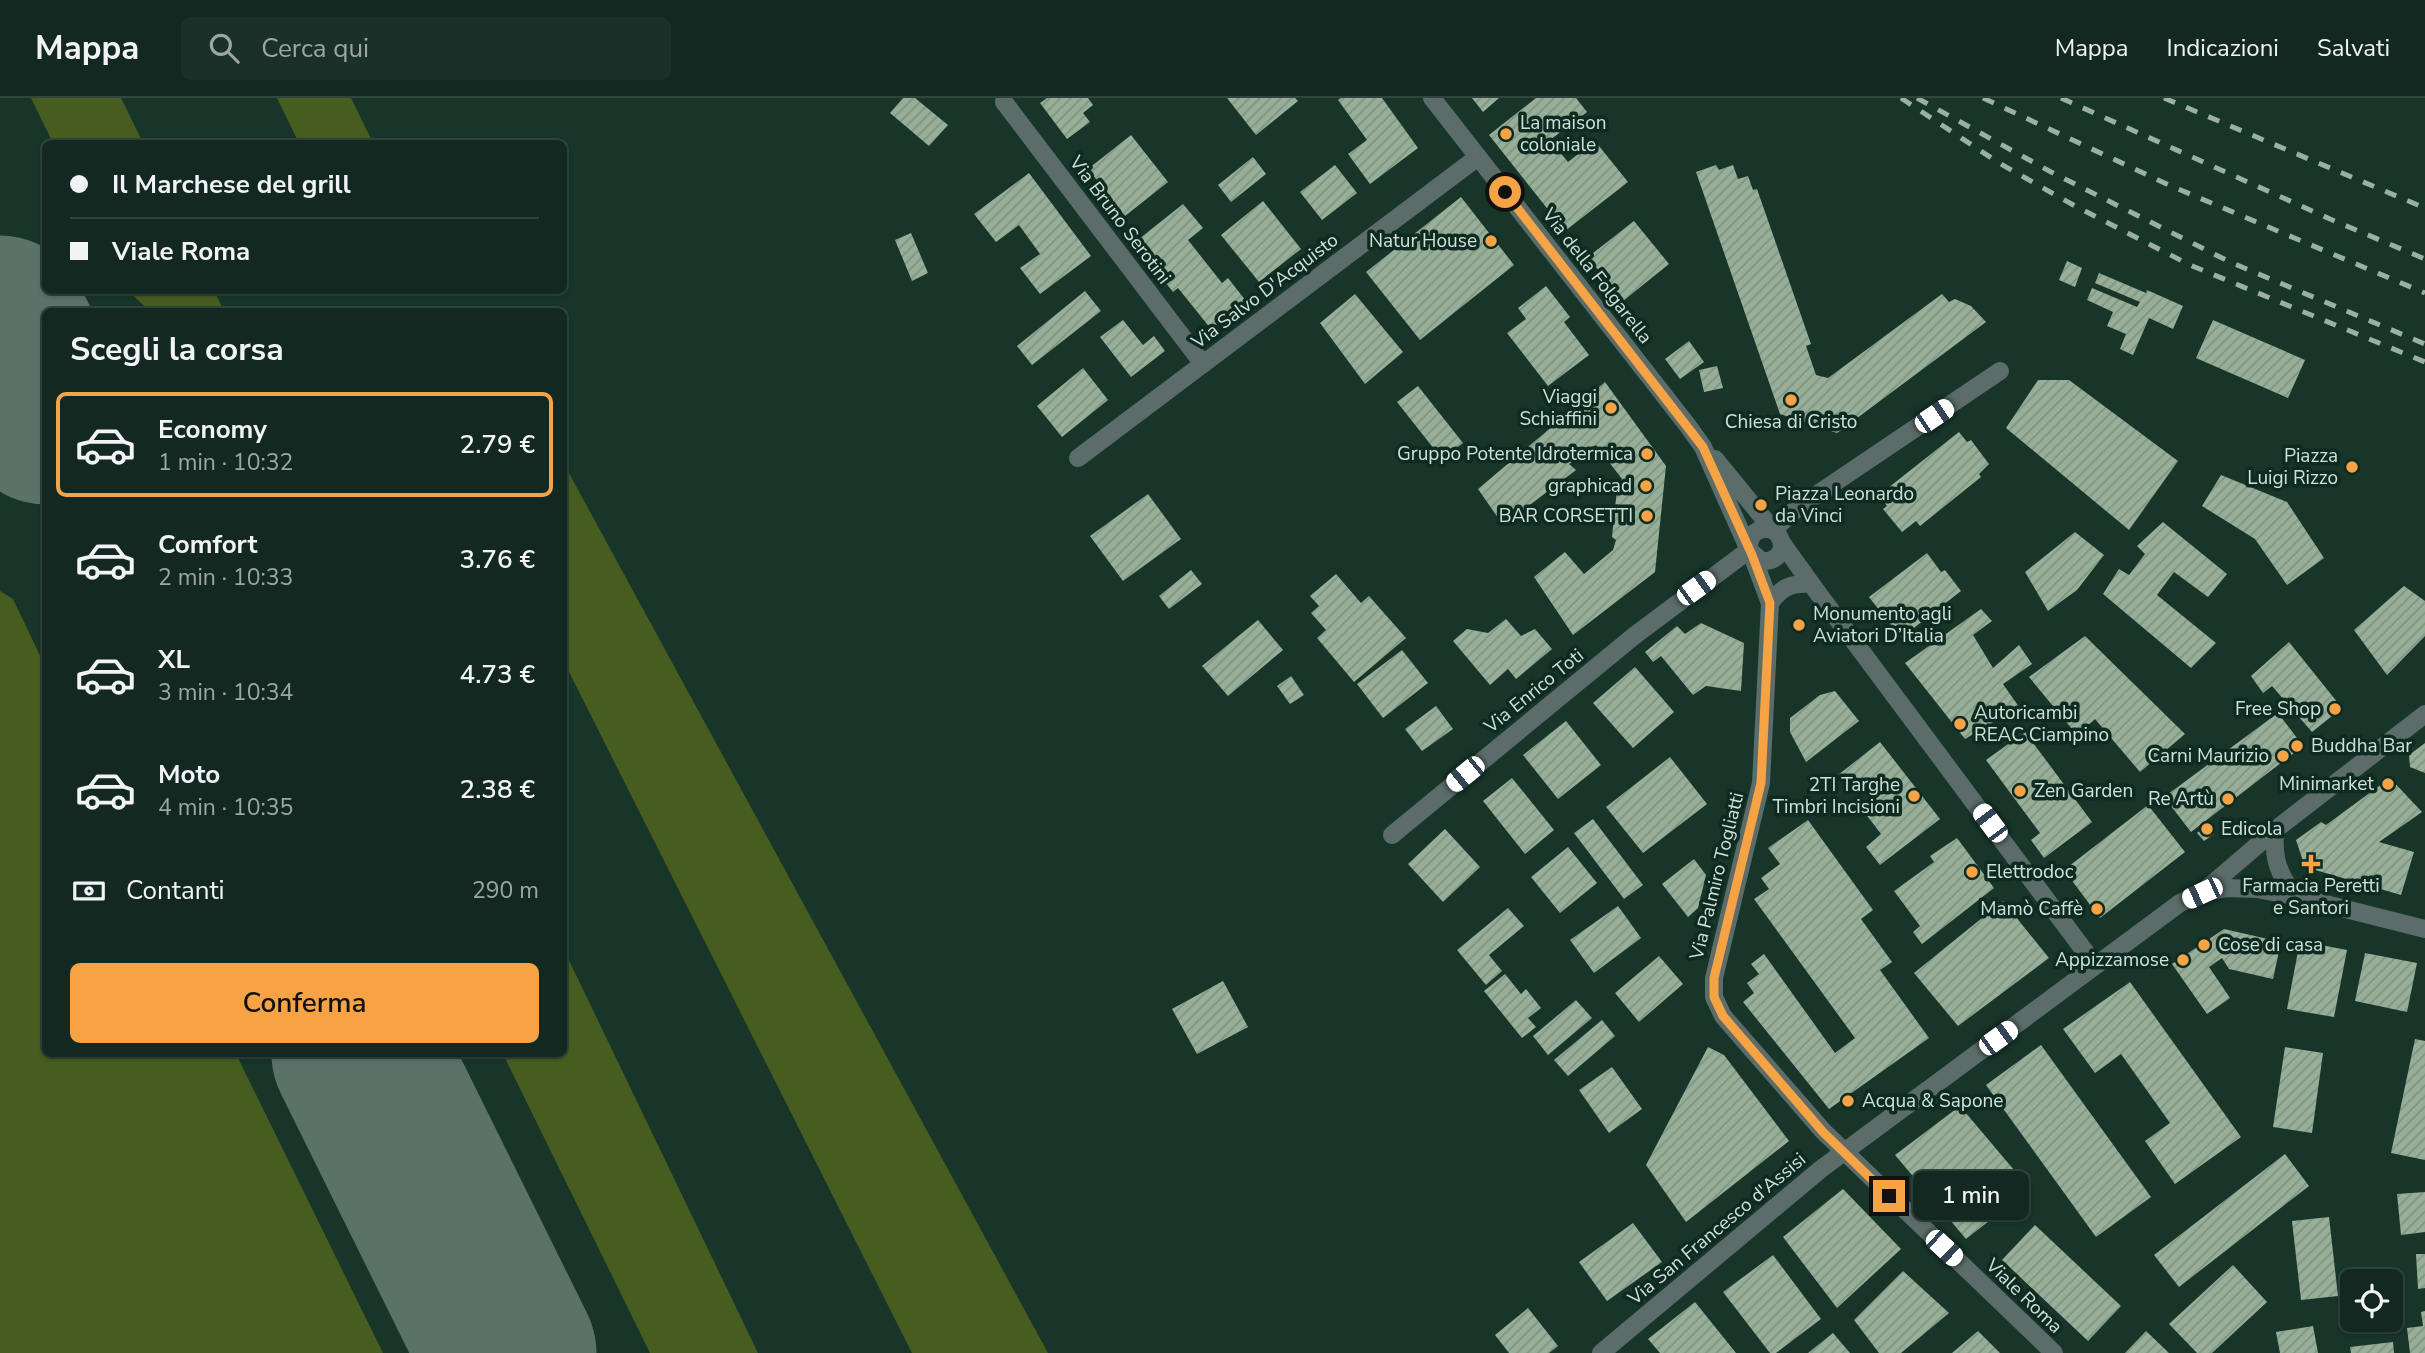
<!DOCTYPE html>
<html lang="it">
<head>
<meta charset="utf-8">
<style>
  body { margin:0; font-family:"Nunito Sans",sans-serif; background:#1b3029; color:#f1f3f6; height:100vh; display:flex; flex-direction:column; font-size:26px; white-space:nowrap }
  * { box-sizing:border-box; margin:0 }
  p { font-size:23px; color:#9ca6a5 }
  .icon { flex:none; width:38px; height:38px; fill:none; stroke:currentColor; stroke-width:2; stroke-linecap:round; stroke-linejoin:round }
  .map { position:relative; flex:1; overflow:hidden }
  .side { position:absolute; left:42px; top:210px; width:525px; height:749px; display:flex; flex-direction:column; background:#122820; border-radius:10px; box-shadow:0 2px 5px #0004,0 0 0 2px #31443e }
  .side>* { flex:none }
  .banner { position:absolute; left:42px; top:42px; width:525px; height:154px; border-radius:10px; box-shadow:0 2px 5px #0004,0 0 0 2px #31443e; display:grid; align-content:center; height:154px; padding:0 28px; background:#122820 }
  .tools { position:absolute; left:2340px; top:1171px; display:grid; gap:14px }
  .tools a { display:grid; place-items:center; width:63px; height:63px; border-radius:10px; background:#122820; box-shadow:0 2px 5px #0004,0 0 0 2px #31443e; font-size:35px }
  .end { position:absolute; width:32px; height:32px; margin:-16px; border:9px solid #f5a345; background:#111; box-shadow:0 0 0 4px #111 }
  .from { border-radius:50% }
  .bubble { position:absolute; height:49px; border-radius:10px; background:#122820; box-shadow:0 2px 5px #0004,0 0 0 2px #31443e; font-size:23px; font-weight:600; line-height:49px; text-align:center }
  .car { position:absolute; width:21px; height:42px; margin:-21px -10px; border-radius:9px; box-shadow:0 0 5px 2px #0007; background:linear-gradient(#fff 24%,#345 0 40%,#fff 0 76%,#345 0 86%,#fff 0) }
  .banner b { display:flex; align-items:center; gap:24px; height:66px; font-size:26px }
  .banner b+b { border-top:2px solid #31443e }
  .banner i { width:18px; height:18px; background:#f1f3f6 }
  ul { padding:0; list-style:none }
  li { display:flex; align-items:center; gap:21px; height:105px; margin:0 14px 10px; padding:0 14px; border:4px solid transparent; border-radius:10px }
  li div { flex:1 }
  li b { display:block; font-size:26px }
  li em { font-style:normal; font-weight:600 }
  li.current { border-color:#f5a345 }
  li>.icon { width:63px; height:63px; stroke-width:1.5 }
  h2 { padding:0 28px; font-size:32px; line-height:84px }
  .pay { display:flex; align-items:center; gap:18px; height:77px; padding:0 28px; font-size:26px }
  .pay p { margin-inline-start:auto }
  .button { display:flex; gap:14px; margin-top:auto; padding:14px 28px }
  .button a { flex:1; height:80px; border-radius:10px; background:#f5a345; color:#111; font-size:28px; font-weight:600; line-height:80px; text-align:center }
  header { display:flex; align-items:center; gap:42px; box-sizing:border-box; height:98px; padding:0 35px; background:#122820; border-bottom:2px solid #31443e }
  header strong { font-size:33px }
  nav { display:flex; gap:38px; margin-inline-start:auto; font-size:24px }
  .search { width:490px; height:63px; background:#1b3029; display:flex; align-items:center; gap:18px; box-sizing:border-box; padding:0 24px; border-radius:10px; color:#9ca6a5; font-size:26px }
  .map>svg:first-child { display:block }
  .green { fill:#475d20 }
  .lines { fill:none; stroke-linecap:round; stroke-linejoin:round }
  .taxiway { stroke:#5a7268; stroke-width:70 }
  .runway { stroke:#5a7268; stroke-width:177 }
  .building { fill:url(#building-hatch) }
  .minor { stroke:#5c6c6a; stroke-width:18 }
  .rail { stroke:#9bafa6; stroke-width:5; stroke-dasharray:12 12; stroke-linecap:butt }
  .route { stroke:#f5a345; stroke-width:9 }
  .poi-dot { fill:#f5a345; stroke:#0e2b21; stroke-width:2.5 }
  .labels { text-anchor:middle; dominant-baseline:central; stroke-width:7; stroke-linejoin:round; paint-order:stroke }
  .poi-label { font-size:19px; fill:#cfe0d8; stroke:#0e2b21; text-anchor:end }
  .street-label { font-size:19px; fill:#cfe0d8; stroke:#0e2b21 }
</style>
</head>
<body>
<header>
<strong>Mappa</strong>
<div class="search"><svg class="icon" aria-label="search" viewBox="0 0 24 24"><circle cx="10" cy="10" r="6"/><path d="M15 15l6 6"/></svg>Cerca qui</div>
<nav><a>Mappa</a><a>Indicazioni</a><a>Salvati</a></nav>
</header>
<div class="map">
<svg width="2425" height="1255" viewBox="0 0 2425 1255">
  <defs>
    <pattern id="building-hatch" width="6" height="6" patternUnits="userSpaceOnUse" patternTransform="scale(1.75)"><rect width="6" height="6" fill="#97ae98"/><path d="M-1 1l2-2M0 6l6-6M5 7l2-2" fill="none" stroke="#819382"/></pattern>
  </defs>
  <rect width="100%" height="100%" fill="#18352a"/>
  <!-- green -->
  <g class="green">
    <path d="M31,0H121L143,45H53Z"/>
    <path d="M277,0H351L373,45H299Z"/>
    <path d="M128,193H214L224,213H150Z"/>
    <path d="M564,366L1048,1255H912L564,564Z"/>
    <path d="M0,493L13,501L45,568L46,956H236L383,1255H0Z"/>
    <path d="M564,852L758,1255H650L503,956H564Z"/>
  </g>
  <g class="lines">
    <!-- taxiway -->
    <g class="taxiway">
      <path d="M0,237V252"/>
      <path d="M0,353L40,364L46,368"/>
    </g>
    <!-- runway -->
    <g class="runway">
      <path d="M0,226L46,318"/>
      <path d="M360,956L508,1255"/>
    </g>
  </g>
  <!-- building -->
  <g class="building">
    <path d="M903,0H915L948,27L929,48L890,15Z"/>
    <path d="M1047,0H1088L1093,7L1083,15L1090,24L1067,41L1040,5Z"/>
    <path d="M1227,0H1295L1298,3L1256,37Z"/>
    <path d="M1341,0H1382L1418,50L1370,86L1348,56L1367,42L1338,2Z"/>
    <path d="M1472,0H1499L1483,14Z"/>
    <path d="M1536,0H1576L1587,14L1550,42L1568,64L1595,43L1628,84L1565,133L1489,37Z"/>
    <path d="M1131,37L1168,84L1125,118L1088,71Z"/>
    <path d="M1253,59L1266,76L1231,104L1218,87Z"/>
    <path d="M1335,67L1357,95L1322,122L1300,94Z"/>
    <path d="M1716,67L1719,72L1733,67L1738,81L1748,78L1753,92L1757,91L1811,246L1806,248L1816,277L1828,280L1942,196L1949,204L1955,201L1971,208L1986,224L1837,335L1780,316L1696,74Z"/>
    <path d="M1029,75L1091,158L1040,196L1020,170L1040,156L1019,127L996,144L974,116Z"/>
    <path d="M1461,99L1514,167L1420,242L1366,174Z"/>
    <path d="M1263,103L1301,151L1259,184L1221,137Z"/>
    <path d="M1183,106L1203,130L1188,142L1222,185L1228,180L1246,203L1211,231L1178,190L1173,194L1134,145Z"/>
    <path d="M1634,123L1669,166L1623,203L1588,159Z"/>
    <path d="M911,135L928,175L912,183L895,142Z"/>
    <path d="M2067,163L2082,170L2075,189L2059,182Z"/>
    <path d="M2099,175L2146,195L2147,192L2183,208L2173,231L2149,220L2133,257L2120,251L2126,236L2107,228L2113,214L2087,202L2092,190L2137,209L2140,204L2095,185Z"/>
    <path d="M1546,188L1570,219L1564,224L1589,257L1548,288L1507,235L1526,221L1518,210Z"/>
    <path d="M1085,193L1101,213L1032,267L1017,248Z"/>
    <path d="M1355,196L1403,254L1365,286L1320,225Z"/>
    <path d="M1123,222L1143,247L1154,238L1165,253L1131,279L1100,239Z"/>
    <path d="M2213,222L2305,262L2288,300L2196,260Z"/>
    <path d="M1689,243L1704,264L1680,281L1665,261Z"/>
    <path d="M1717,268L1723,290L1704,294L1699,272Z"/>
    <path d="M1083,270L1108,302L1062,339L1037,308Z"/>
    <path d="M2038,282H2069L2178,363L2129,432L2006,330Z"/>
    <path d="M1605,284L1666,368L1655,474L1573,537L1534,479L1565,454L1584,476L1613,452L1616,442L1612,439L1617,391L1621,389L1622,381L1596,347L1569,366L1576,372L1503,427L1478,391Z"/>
    <path d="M1418,288L1463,345L1442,361L1397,304Z"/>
    <path d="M1959,334L1967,344L1971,342L1989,366L1979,376L1981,379L1920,428L1916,423L1902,434L1883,411L1887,408L1879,397Z"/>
    <path d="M2221,377L2287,404L2324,460L2287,487L2255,441L2202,408Z"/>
    <path d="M1148,396L1181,441L1123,483L1090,438Z"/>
    <path d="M2163,424L2227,476L2208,499L2174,474L2157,497L2216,545L2191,570L2103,496L2119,471L2129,477L2145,456L2137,448Z"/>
    <path d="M2075,434L2104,457L2077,492L2048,513L2025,474Z"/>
    <path d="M1927,455L1941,474L1945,472L1961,493L1901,540L1869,499Z"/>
    <path d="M1191,472L1202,486L1169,511L1159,498Z"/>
    <path d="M1336,476L1361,505L1369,498L1406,540L1354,584L1317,540L1326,532L1311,515L1319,508L1310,498Z"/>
    <path d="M2404,488L2425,503V538L2387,577L2354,532Z"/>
    <path d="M1981,511L1992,523L1973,537L1993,570L2019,547L2032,566L2003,586L2019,609L1965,641L1905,565Z"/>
    <path d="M1506,521L1521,538L1535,531L1552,551L1516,581L1508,571L1490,587L1453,543L1467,531L1488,535Z"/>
    <path d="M1258,522L1283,552L1228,598L1202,568Z"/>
    <path d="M1701,525L1744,545L1741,593L1706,588L1693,597L1661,558L1653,564L1645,554L1677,528L1685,536Z"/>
    <path d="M2085,538L2185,636L2140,674L2095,621L2077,637L2029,579Z"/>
    <path d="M2289,544L2342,610L2312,634L2272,588L2263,595L2251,578Z"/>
    <path d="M1402,552L1428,585L1383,620L1357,586Z"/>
    <path d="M1635,569L1674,614L1633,650L1593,605Z"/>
    <path d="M1291,578L1304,597L1290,606L1277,588Z"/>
    <path d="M1835,593L1859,623L1806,664L1790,634V620L1820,597Z"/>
    <path d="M1436,608L1453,631L1422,653L1405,631Z"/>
    <path d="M2278,615L2303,648L2191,734L2164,699Z"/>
    <path d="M1566,623L1601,667L1558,701L1523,657Z"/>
    <path d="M2025,634L2092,724L2044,760L2031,742L2040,735L1986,662Z"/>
    <path d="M1880,644L1940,721L1880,767L1866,749L1881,736L1865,715L1876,707L1868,697L1874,693L1867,684L1853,696L1838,677Z"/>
    <path d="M2425,645V675L2410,669L2409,657Z"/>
    <path d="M1670,659L1707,706L1643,755L1606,709Z"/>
    <path d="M1512,680L1554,732L1525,756L1483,703Z"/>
    <path d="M2390,680L2422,714L2379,744L2414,754L2401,797L2305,769L2296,742L2321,724L2326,727Z"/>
    <path d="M2148,707L2185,754L2100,820L2064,772Z"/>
    <path d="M1593,721L1643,787L1624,801L1574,735Z"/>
    <path d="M1808,722L1873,812L1861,821L1892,864L1880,872L1929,940L1829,1011L1743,904L1754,895L1747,885L1759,876L1751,866L1764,856L1835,955L1855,940L1754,801L1769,791L1761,780L1780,766L1768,750Z"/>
    <path d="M2208,727L2214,736L2204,743L2197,735Z"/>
    <path d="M1445,731L1480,769L1443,804L1408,766Z"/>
    <path d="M1957,740L1994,790L1922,846L1913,834L1920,828L1894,793L1934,764L1930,758Z"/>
    <path d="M1568,749L1597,785L1560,815L1531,779Z"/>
    <path d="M1694,761L1706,777L1698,810L1688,819L1662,786Z"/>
    <path d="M2003,803L2049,860L1958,928L1914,875Z"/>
    <path d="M1618,808L1641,840L1594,875L1570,842Z"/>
    <path d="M1508,810L1524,828L1489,857L1502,873L1486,887L1457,852Z"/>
    <path d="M2224,831L2281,844L2273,881L2229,871L2222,860L2209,869L2230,900L2207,916L2172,866Z"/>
    <path d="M2300,843L2347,852L2334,919L2287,911Z"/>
    <path d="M2365,855L2417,865L2407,914L2355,903Z"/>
    <path d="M1659,858L1683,886L1639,924L1615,895Z"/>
    <path d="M1505,876L1521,896L1526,891L1541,910L1528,920L1536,929L1522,940L1484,893Z"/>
    <path d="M1223,883L1248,929L1197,956L1172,911Z"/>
    <path d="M2130,884L2241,1039L2175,1086L2145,1043L2170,1025L2121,956L2095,975L2063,931Z"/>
    <path d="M1576,902L1592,920L1548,957L1533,938Z"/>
    <path d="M1602,922L1615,938L1568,978L1554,962Z"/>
    <path d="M2415,941L2425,943V1062L2391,1055Z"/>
    <path d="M2041,947L2151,1099L2096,1139L1986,987Z"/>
    <path d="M1708,949L1724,957L1789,1043L1686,1124L1646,1067Z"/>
    <path d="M2285,949L2323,955L2312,1035L2273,1029Z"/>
    <path d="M1612,969L1642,1011L1609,1035L1579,992Z"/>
    <path d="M1960,1008L2030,1091L1966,1141L1895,1057Z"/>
    <path d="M2285,1056L2309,1088L2179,1189L2154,1157Z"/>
    <path d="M1843,1091L1901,1151L1837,1210L1783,1139Z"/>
    <path d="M2425,1094V1134L2401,1137L2397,1096Z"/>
    <path d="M2329,1119L2338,1198L2301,1202L2292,1123Z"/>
    <path d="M1633,1125L1662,1164L1607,1203L1579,1164Z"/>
    <path d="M2035,1127L2121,1208L2088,1243L2002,1162Z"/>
    <path d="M2416,1156H2425V1190L2418,1191Z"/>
    <path d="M1773,1157L1821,1221L1776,1255H1770L1723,1194Z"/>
    <path d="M2233,1167L2267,1204L2212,1255H2197L2169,1226Z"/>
    <path d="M1903,1173L1949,1215L1901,1255H1879L1854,1222Z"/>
    <path d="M1695,1204L1736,1255H1660L1648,1241Z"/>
    <path d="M1528,1210L1558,1248L1549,1255H1509L1495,1237Z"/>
    <path d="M2425,1213V1255H2410L2407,1230L2423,1228L2421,1214Z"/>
    <path d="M2313,1228L2318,1255H2280L2276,1234Z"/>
    <path d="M1978,1233L2000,1255H1952Z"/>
    <path d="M2146,1233L2169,1255H2125Z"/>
    <path d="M1833,1235L1850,1255H1808Z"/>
    <path d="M2393,1244L2394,1255H2351L2350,1249Z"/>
  </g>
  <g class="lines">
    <!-- minor -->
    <g class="minor">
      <path d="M1004,4L1203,266"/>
      <path d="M1078,360L1478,59"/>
      <path d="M1715,361L1773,432C1789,444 1782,465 1761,463L1749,452C1748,436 1758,428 1773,432L1797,410L2000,273"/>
      <path d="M1782,445L1815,491L2095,867"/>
      <path d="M1752,457L1770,505L1761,685L1714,880V899L1723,918L1823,1033L2054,1255"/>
      <path d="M1770,505C1782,489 1791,485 1811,486"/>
      <path d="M2275,732C2273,761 2278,774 2294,798"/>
      <path d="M1392,737L1634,538L1749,452L1703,349L1688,328L1432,0"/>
      <path d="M2204,793L2275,732L2425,616"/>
      <path d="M1601,1255L1821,1071L2180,805L2202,795L2227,790L2257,791L2294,798L2425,831"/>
    </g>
    <!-- rail -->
    <g class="rail">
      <path d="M1901,0L1999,65L2075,108L2190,167L2425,264"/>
      <path d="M1917,0L2051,74L2230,164L2425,246"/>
      <path d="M1983,0L2171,88L2425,195"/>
      <path d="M2061,0L2330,121L2425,161"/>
      <path d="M2164,0L2425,110"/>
    </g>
  </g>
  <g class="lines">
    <!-- route -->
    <path class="route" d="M1505,94L1703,349L1752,457L1770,505L1761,685L1714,880V899L1723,918L1823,1034L1889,1098"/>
  </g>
  <!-- markers -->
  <g class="poi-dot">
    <circle cx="1506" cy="36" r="7"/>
    <circle cx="1491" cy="143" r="7"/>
    <circle cx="1791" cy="302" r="7"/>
    <circle cx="1611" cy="310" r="7"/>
    <circle cx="1647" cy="356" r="7"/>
    <circle cx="2352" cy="369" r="7"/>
    <circle cx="1646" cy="388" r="7"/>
    <circle cx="1761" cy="407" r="7"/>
    <circle cx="1647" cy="418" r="7"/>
    <circle cx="1799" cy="527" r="7"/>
    <circle cx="2335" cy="611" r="7"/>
    <circle cx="1960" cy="626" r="7"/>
    <circle cx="2297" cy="648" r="7"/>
    <circle cx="2283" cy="658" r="7"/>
    <circle cx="2388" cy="686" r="7"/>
    <circle cx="2020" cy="693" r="7"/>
    <circle cx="1914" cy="698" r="7"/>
    <circle cx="2228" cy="701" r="7"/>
    <circle cx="2207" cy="731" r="7"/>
    <path d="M2307.5 755.5h7v7h7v7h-7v7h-7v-7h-7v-7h7z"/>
    <circle cx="1972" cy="774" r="7"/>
    <circle cx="2097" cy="811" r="7"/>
    <circle cx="2204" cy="847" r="7"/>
    <circle cx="2183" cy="862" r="7"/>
    <circle cx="1848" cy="1003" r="7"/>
  </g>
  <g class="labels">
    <!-- poi labels -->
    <g class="poi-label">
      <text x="1520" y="25" text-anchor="start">La maison<tspan x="1520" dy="22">coloniale</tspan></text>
      <text x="1477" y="143">Natur House</text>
      <text x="1597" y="299">Viaggi<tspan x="1597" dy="22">Schiaffini</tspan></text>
      <text x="1791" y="324" text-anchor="middle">Chiesa di Cristo</text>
      <text x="1633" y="356">Gruppo Potente Idrotermica</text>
      <text x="2338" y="358">Piazza<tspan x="2338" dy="22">Luigi Rizzo</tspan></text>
      <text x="1632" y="388">graphicad</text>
      <text x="1775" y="396" text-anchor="start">Piazza Leonardo<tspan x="1775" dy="22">da Vinci</tspan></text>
      <text x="1633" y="418">BAR CORSETTI</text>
      <text x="1813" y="516" text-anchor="start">Monumento agli<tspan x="1813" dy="22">Aviatori D’Italia</tspan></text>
      <text x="2321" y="611">Free Shop</text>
      <text x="1974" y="615" text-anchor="start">Autoricambi<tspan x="1974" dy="22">REAC Ciampino</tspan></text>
      <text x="2311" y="648" text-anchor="start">Buddha Bar</text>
      <text x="2269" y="658">Carni Maurizio</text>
      <text x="2374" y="686">Minimarket</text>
      <text x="1900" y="687">2TI Targhe<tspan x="1900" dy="22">Timbri Incisioni</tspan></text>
      <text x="2034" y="693" text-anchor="start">Zen Garden</text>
      <text x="2214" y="701">Re Artù</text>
      <text x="2221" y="731" text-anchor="start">Edicola</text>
      <text x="1986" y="774" text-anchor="start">Elettrodoc</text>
      <text x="2311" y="788" text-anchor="middle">Farmacia Peretti<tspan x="2311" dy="22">e Santori</tspan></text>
      <text x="2083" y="811">Mamò Caffè</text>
      <text x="2218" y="847" text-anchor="start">Cose di casa</text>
      <text x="2169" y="862">Appizzamose</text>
      <text x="1862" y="1003" text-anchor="start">Acqua &amp; Sapone</text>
    </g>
    <!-- street labels -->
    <g class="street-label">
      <text transform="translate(1120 122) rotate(53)">Via Bruno Serotini</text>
      <text transform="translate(1597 178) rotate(52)">Via della Folgarella</text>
      <text transform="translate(1265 193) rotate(-37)">Via Salvo D'Acquisto</text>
      <text transform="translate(1534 593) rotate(-39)">Via Enrico Toti</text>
      <text transform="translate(1717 778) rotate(-76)">Via Palmiro Togliatti</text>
      <text transform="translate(1717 1131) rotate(-40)">Via San Francesco d'Assisi</text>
      <text transform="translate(2024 1198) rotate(44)">Viale Roma</text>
    </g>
  </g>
</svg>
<div class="tools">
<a><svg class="icon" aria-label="locate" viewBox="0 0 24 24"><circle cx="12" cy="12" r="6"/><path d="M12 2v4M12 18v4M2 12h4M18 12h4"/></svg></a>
</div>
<i class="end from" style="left:1505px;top:94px"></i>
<i class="end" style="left:1889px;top:1098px"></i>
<div class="bubble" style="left:1913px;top:1073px;width:116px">1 min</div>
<i class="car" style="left:1934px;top:318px;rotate:56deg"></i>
<i class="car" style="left:1696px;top:490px;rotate:54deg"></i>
<i class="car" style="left:1465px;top:676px;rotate:231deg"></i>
<i class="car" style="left:1990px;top:725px;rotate:323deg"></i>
<i class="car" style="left:2202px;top:795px;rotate:245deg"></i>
<i class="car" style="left:1998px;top:940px;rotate:54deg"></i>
<i class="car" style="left:1944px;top:1150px;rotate:133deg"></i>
<div class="banner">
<b><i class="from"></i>Il Marchese del grill</b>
<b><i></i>Viale Roma</b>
</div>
<section class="side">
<h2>Scegli la corsa</h2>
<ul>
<li class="current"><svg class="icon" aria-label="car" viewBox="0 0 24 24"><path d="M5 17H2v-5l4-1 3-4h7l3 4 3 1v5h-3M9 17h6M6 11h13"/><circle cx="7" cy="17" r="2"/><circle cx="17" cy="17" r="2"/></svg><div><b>Economy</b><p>1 min · 10:32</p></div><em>2.79 €</em></li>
<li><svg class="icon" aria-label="car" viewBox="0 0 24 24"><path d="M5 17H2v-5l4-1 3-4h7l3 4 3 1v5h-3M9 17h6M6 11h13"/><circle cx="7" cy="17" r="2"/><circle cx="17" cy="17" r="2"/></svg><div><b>Comfort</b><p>2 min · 10:33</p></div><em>3.76 €</em></li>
<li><svg class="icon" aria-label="car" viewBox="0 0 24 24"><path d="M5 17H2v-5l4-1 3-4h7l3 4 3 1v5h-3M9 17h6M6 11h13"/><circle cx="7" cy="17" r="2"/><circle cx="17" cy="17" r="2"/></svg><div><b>XL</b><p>3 min · 10:34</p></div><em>4.73 €</em></li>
<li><svg class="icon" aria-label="car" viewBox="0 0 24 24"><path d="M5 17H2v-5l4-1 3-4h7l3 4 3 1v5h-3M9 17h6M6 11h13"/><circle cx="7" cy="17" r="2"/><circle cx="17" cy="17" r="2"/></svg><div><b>Moto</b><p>4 min · 10:35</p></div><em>2.38 €</em></li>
</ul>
<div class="pay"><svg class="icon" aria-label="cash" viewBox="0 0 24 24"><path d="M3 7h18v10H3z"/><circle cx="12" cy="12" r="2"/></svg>Contanti<p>290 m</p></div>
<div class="button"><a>Conferma</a></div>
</section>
</div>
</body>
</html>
